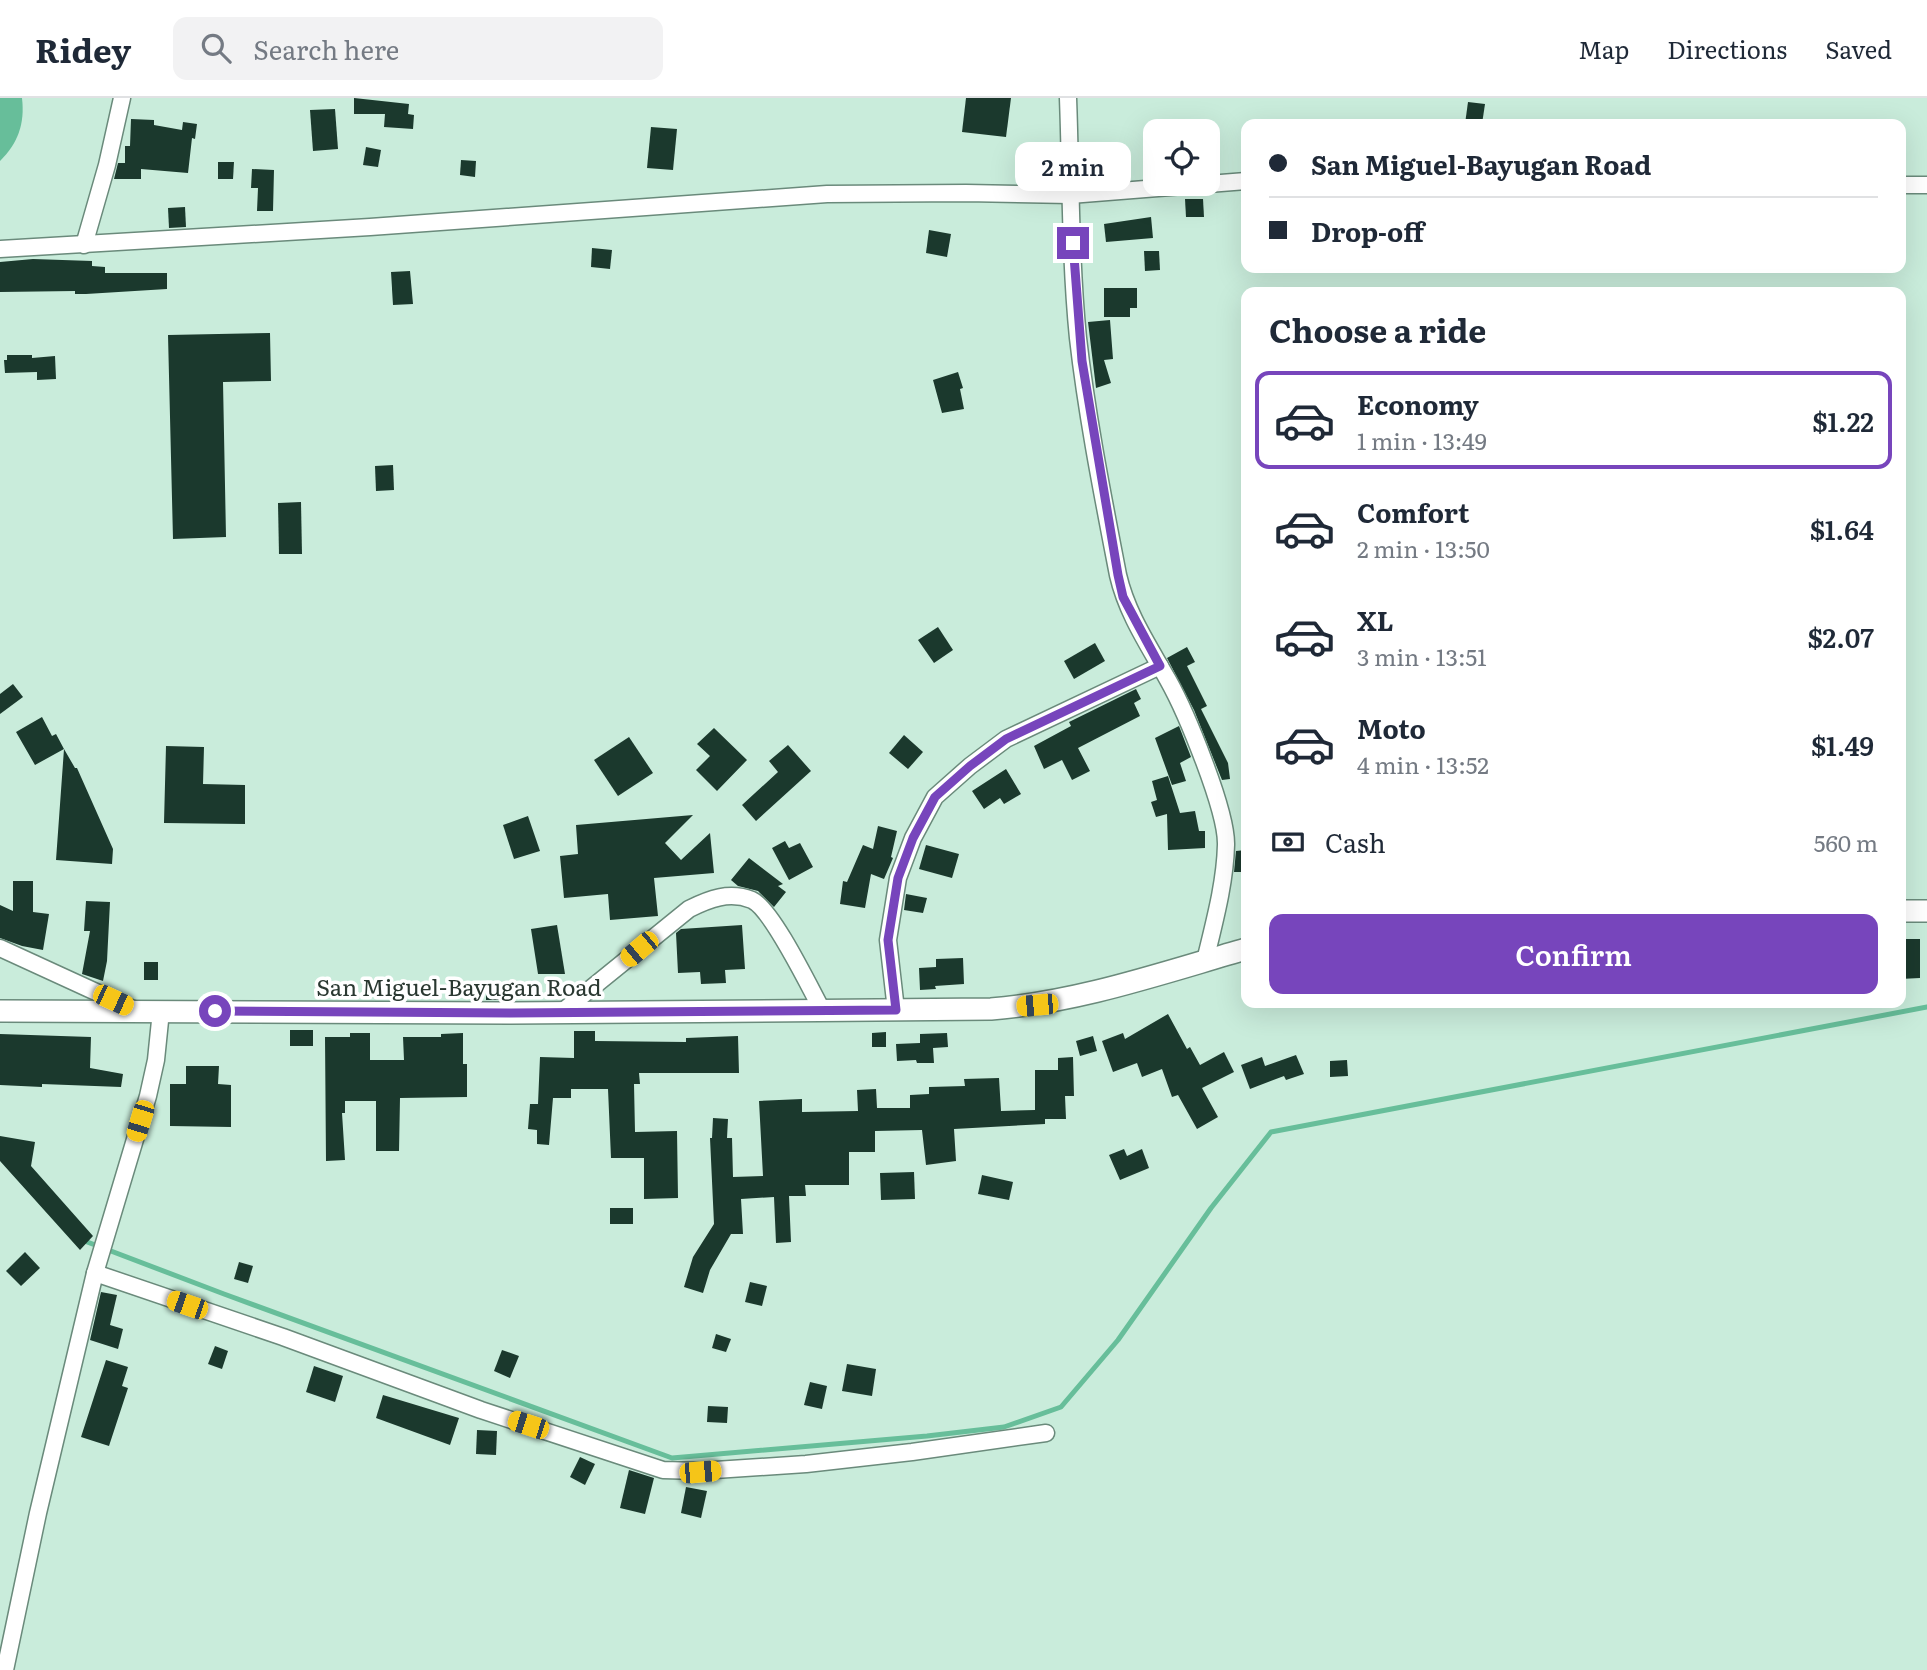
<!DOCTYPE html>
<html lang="en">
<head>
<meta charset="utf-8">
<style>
  body { margin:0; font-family:Literata,serif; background:#f2f2f3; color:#1f2937; height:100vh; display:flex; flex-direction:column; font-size:26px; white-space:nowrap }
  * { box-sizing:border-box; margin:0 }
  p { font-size:23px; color:#747a83 }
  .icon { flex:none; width:38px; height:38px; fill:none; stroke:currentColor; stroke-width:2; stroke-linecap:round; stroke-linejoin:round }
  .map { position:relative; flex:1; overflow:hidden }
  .side { position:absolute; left:1241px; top:189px; width:665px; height:721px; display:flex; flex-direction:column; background:#fff; border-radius:14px; box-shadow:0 7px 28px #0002 }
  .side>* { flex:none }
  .banner { position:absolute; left:1241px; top:21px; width:665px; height:154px; border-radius:14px; box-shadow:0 7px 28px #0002; display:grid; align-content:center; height:154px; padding:0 28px; background:#fff }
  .buttons { position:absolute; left:1143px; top:21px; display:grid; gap:14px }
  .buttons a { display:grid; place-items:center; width:77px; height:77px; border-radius:14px; background:#fff; box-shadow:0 7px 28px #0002; font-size:35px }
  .end { position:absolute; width:32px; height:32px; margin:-16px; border:9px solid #7745bc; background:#fff; box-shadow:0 0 0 4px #fff }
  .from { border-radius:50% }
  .bubble { position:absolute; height:49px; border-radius:14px; background:#fff; box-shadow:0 7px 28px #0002; font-size:23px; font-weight:600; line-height:49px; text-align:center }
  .car { position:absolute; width:21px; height:42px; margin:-21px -10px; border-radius:9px; box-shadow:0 0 5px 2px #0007; background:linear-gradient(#f5c518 24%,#345 0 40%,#f5c518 0 76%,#345 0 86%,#f5c518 0) }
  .banner b { display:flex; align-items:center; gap:24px; height:66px; font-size:26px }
  .banner b+b { border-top:2px solid #e0e1e3 }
  .banner i { width:18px; height:18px; background:#1f2937 }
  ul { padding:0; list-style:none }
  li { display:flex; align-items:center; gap:21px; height:98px; margin:0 14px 10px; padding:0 14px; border:4px solid transparent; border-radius:14px }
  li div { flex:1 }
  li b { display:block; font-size:26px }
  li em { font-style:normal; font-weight:600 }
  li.on { border-color:#7745bc }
  li>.icon { width:63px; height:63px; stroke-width:1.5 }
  h2 { padding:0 28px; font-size:32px; line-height:84px }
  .pay { display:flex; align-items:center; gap:18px; height:77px; padding:0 28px; font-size:26px }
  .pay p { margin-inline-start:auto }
  .cta { display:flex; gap:14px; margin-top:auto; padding:14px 28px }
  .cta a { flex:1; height:80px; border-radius:14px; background:#7745bc; color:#fff; font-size:28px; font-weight:600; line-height:80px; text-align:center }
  header { display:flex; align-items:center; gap:42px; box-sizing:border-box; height:98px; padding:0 35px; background:#fff; border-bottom:2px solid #e0e1e3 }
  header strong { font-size:33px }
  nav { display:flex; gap:38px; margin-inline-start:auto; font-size:24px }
  .search { width:490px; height:63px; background:#f2f2f3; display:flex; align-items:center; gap:18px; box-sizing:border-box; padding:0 24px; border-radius:14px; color:#747a83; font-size:26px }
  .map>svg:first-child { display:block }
  .water { fill:#67be9a }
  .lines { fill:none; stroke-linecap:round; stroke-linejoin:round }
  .stream { stroke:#67be9a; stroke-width:5 }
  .building { fill:#1b392d }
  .street-casing { stroke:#6a8a7b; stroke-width:19 }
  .secondary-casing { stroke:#6a8a7b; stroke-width:24 }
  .street { stroke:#fff; stroke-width:16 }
  .secondary { stroke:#fff; stroke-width:21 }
  .route { stroke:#7745bc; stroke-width:9 }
  .labels { text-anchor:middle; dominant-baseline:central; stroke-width:7; stroke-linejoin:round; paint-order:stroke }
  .street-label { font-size:23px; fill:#2a3831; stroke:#fff }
</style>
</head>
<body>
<header>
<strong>Ridey</strong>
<div class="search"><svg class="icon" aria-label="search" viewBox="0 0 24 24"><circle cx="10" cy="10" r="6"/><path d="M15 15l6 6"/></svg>Search here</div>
<nav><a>Map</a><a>Directions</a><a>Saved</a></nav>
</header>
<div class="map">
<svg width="1927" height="1572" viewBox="0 0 1927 1572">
  <rect width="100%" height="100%" fill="#c9ecdb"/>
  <!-- water -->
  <path class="water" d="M0,0H22C25,26 18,45 0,63Z"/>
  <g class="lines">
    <!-- stream -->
    <path class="stream" d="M82,1142L224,1196L672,1360L927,1338L1004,1329L1061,1309L1118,1242L1211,1110L1271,1034L1927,909"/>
  </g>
  <!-- building -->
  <g class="building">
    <path d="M354,0L409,6L408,16L414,17L413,31L384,29L385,16H354Z"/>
    <path d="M966,0H1011L1006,39L962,34Z"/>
    <path d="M1468,4L1485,6L1482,26H1465Z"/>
    <path d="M335,11L338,51L313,53L310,12Z"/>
    <path d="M131,21L154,22V27L182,32L183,24L197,26L195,41L192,40L188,75L141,71V81H114L118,65H125V48H130Z"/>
    <path d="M651,29L677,31L673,72L647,70Z"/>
    <path d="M366,49L381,52L378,69L363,67Z"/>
    <path d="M461,62L476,63L475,79L460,77Z"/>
    <path d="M218,64H234L233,81H218Z"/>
    <path d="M252,71L274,72L273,113H257L258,90H251Z"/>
    <path d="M1185,101H1203L1204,119H1186Z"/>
    <path d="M185,109L186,129L169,130L168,110Z"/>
    <path d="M1151,119L1153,140L1106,144L1104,126Z"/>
    <path d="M929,132L951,136L947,159L926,155Z"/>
    <path d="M592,150L612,152L610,171L591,169Z"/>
    <path d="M1144,153H1159L1160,172L1145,173Z"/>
    <path d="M33,161L92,163V168L105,169V175H167V191L86,196H75V193L0,194V164Z"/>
    <path d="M410,173L413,206L393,207L391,174Z"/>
    <path d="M1104,190H1137V210H1130V219H1104Z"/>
    <path d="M1110,222L1113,261L1104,262L1111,285L1096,290L1088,224Z"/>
    <path d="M270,235L271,283L223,284L226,439L173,441L168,237Z"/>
    <path d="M7,257H32V260L55,258L56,281L37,282V274L5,275L4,262H7Z"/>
    <path d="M958,274L963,290L960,291L964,311L942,315L933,282Z"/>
    <path d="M393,367L394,392L376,393L375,368Z"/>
    <path d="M301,404L302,456H279L278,405Z"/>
    <path d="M938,529L953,552L934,565L918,542Z"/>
    <path d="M1095,545L1105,563L1074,581L1064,563Z"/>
    <path d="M1187,549L1195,564L1187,568L1207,608L1201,611L1228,665L1230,681L1222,682L1194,612L1167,560Z"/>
    <path d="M13,586L23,599L0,616V596Z"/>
    <path d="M1136,591L1141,601L1134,605L1140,618L1078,650L1090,673L1072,682L1062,662L1044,671L1034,648L1071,628L1069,624Z"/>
    <path d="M42,619L52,638L56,636L64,651L35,667L16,634Z"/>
    <path d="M1179,628L1191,659L1180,665L1186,683L1172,687L1155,640Z"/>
    <path d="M714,630L747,662L717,693L696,672L710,658L697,646Z"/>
    <path d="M904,637L923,654L908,671L889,655Z"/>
    <path d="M629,639L653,675L618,698L594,662Z"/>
    <path d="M788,647L811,673L756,723L742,707L778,674L769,663Z"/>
    <path d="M166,648L204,649L203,686L245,687V726L164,725Z"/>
    <path d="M64,651L75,670H77L113,751L112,766L56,762Z"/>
    <path d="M1006,671L1021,696L1004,706L1000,700L984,711L972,693Z"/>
    <path d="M1168,678L1180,715L1195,713L1199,733H1205V750L1168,752L1167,716L1156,719L1151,704L1157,702L1152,683Z"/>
    <path d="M693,717L665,745L681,762L710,735L714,775L654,780L658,818L610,822L608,796L564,800L560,758L578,756L576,727Z"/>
    <path d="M528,718L540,753L514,761L503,727Z"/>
    <path d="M878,728L897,733L891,759L893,760L884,781L871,776L865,810L840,806L843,783L847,784L863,747L873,751Z"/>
    <path d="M785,743L789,750L800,745L813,769L789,782L772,750Z"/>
    <path d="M926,747L959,756L952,780L919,771Z"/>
    <path d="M1246,752V774H1234L1236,753Z"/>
    <path d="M749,760L783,786L778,788L786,794L774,809L758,793L738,788L731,782Z"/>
    <path d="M13,783H33V814L49,816L43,852L22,848L0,840V807L13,813Z"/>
    <path d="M906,796L927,800L923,815L904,812Z"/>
    <path d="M86,803L110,804L107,863L103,883L82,876L90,833H84Z"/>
    <path d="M557,827L565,876H538L531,831Z"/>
    <path d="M742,827L745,871L725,872L726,885L701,886L700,874L678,875L676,835L681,831Z"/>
    <path d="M1900,841H1920V880L1900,881Z"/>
    <path d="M963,860L964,886L935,888L936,891L920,892L919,870L936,869V861Z"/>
    <rect x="144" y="864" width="14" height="18"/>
    <rect x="486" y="887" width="14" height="15"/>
    <path d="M1168,916L1187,951L1190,949L1200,967L1224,954L1234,974L1202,990L1218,1019L1197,1031L1178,997L1172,999L1162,971L1142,979L1137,965L1113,974L1102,943L1123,935L1125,941Z"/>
    <rect x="290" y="932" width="23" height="16"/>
    <path d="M574,933H595V943L686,944V940L738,938L739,975H639L640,986H634L635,1034L677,1033L678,1100L644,1101V1060H611L608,991H571V1000H553L549,1047L537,1046V1032L528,1031L530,1006H538L540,959L574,960Z"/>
    <path d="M886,934V949H872V935Z"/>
    <path d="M350,935H370V962H404L403,939H441V936L463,935V966H467V999L400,1000L399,1053H376V1003H345V1015H342L345,1062L326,1063L325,939H350Z"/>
    <path d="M947,935L948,949L933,950L934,965H917L916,962L897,963L896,946L920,945V936Z"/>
    <path d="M0,936L91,939L90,970L123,976L121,989L42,986V989L0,987Z"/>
    <path d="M1093,938L1097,953L1080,958L1076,943Z"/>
    <path d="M1296,957L1304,976L1286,982L1284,978L1250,991L1241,967L1262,959L1265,968Z"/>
    <path d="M1073,959L1074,998H1065L1066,1021H1045V1026L954,1031L956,1063L926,1067L922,1032L875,1033V1054H849V1087H805L806,1098H789L791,1144L776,1145L774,1099L741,1101L743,1136H731L710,1172L703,1195L684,1189L693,1159L714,1126L710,1040H712L713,1020L728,1021L727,1040H732L733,1079L763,1078L759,1003L802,1001V1014L858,1013L857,992L876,991L877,1010H910V997L929,996V989L965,988L964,981L999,980L1001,1013L1035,1012V972H1058V960Z"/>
    <path d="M1347,962L1348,978L1330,979V963Z"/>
    <path d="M186,968H219L218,986L231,987V1029L170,1028V986H186Z"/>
    <path d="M0,1038L35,1044L31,1068L93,1138L80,1152L0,1063Z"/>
    <path d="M1124,1051L1127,1058L1142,1051L1149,1070L1120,1082L1109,1057Z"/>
    <path d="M914,1074L915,1101L881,1102L880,1075Z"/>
    <path d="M982,1077L1013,1084L1009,1102L978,1096Z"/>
    <rect x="610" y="1110" width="23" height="16"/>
    <path d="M25,1154L40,1170L21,1188L6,1173Z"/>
    <path d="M239,1164L253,1168L248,1185L234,1181Z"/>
    <path d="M750,1184L767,1188L762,1208L745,1204Z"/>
    <path d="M101,1194L117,1197L110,1227L123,1231L118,1251L90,1242Z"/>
    <path d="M716,1236L731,1241L726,1254L712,1250Z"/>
    <path d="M215,1248L228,1253L222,1271L208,1266Z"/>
    <path d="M502,1252L519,1258L510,1280L494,1273Z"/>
    <path d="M106,1262L128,1269L122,1288L128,1290L109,1348L81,1339Z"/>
    <path d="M847,1266L876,1271L872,1298L842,1293Z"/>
    <path d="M314,1268L343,1278L335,1304L306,1294Z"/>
    <path d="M810,1284L827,1288L822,1311L804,1307Z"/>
    <path d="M383,1297L459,1320L450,1347L376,1320Z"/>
    <path d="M708,1308L728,1309L727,1325L707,1324Z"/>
    <path d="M477,1332L497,1333L496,1357L476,1356Z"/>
    <path d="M580,1359L595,1366L585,1387L570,1379Z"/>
    <path d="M629,1372L654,1380L645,1416L620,1410Z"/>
    <path d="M686,1389L707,1393L701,1420L681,1415Z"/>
  </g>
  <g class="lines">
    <!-- street casing -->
    <g class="street-casing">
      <g id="street">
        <path d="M1068,0C1071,80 1070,160 1078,240C1087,319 1103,399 1118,477C1127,516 1149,548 1168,582C1186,614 1227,713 1226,747C1225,786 1214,825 1205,863"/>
        <path d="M1900,87H1927"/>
        <path d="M84,147L107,67L122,0"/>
        <path d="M0,151L370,129L827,96L966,95L1070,97L1246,83"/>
        <path d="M0,850L133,911"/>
        <path d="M896,912L888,842L898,780L913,740L935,699L970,668L1006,641L1160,568"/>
        <path d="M562,914L689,811C709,801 729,793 752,802C772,811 810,890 822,912"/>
        <path d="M95,1175L283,1239L481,1312L663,1372L700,1373L806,1366L912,1354L1046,1335"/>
        <path d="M5,1572L38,1415L95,1175L148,998L156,962L161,913"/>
      </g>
    </g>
    <!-- secondary casing -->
    <g class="secondary-casing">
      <g id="secondary">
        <path d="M1900,813H1927"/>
        <path d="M0,913L511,915L991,911C1079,904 1162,875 1246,851"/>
      </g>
    </g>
    <!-- street -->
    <use href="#street" class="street"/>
    <!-- secondary -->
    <use href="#secondary" class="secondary"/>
  </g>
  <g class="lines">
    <!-- route -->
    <path class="route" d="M215,913L511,915L896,912L888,842L898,780L913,740L935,699L970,668L1006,641L1160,568L1123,499L1118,477L1082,263L1073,145"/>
  </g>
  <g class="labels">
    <!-- street labels -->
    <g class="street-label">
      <text x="459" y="888">San Miguel-Bayugan Road</text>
    </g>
  </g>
</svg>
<div class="buttons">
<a><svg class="icon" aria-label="locate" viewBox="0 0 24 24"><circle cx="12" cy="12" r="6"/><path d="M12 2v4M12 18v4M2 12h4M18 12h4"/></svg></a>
</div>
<i class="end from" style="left:215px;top:913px"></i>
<i class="end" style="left:1073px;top:145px"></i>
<div class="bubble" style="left:1015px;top:44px;width:116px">2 min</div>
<i class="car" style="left:639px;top:851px;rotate:230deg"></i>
<i class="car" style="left:113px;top:902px;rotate:115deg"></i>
<i class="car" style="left:1037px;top:907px;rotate:265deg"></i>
<i class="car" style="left:140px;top:1023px;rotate:197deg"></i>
<i class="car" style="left:187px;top:1207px;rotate:289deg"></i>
<i class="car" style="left:528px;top:1327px;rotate:288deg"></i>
<i class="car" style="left:700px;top:1374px;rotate:85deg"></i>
<div class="banner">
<b><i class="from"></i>San Miguel-Bayugan Road</b>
<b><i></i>Drop-off</b>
</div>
<section class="side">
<h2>Choose a ride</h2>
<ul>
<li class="on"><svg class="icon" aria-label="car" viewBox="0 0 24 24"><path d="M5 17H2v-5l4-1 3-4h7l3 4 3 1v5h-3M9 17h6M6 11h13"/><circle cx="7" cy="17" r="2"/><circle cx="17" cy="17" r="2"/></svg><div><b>Economy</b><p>1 min · 13:49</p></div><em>$1.22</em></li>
<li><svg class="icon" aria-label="car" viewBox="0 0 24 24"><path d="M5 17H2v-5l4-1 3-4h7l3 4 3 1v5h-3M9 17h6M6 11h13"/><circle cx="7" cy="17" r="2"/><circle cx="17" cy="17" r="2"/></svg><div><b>Comfort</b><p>2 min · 13:50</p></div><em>$1.64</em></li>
<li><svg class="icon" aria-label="car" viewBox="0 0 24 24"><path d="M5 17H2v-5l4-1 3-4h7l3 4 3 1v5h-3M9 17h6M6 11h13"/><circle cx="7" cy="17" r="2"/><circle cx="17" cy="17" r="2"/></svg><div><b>XL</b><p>3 min · 13:51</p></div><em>$2.07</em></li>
<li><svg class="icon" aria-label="car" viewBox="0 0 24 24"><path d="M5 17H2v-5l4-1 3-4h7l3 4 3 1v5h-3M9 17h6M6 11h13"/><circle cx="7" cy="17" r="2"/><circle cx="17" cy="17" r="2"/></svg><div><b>Moto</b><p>4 min · 13:52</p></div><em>$1.49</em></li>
</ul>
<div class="pay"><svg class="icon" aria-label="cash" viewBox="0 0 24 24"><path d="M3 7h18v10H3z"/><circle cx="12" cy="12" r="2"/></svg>Cash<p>560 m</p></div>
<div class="cta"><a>Confirm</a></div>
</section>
</div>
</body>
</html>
